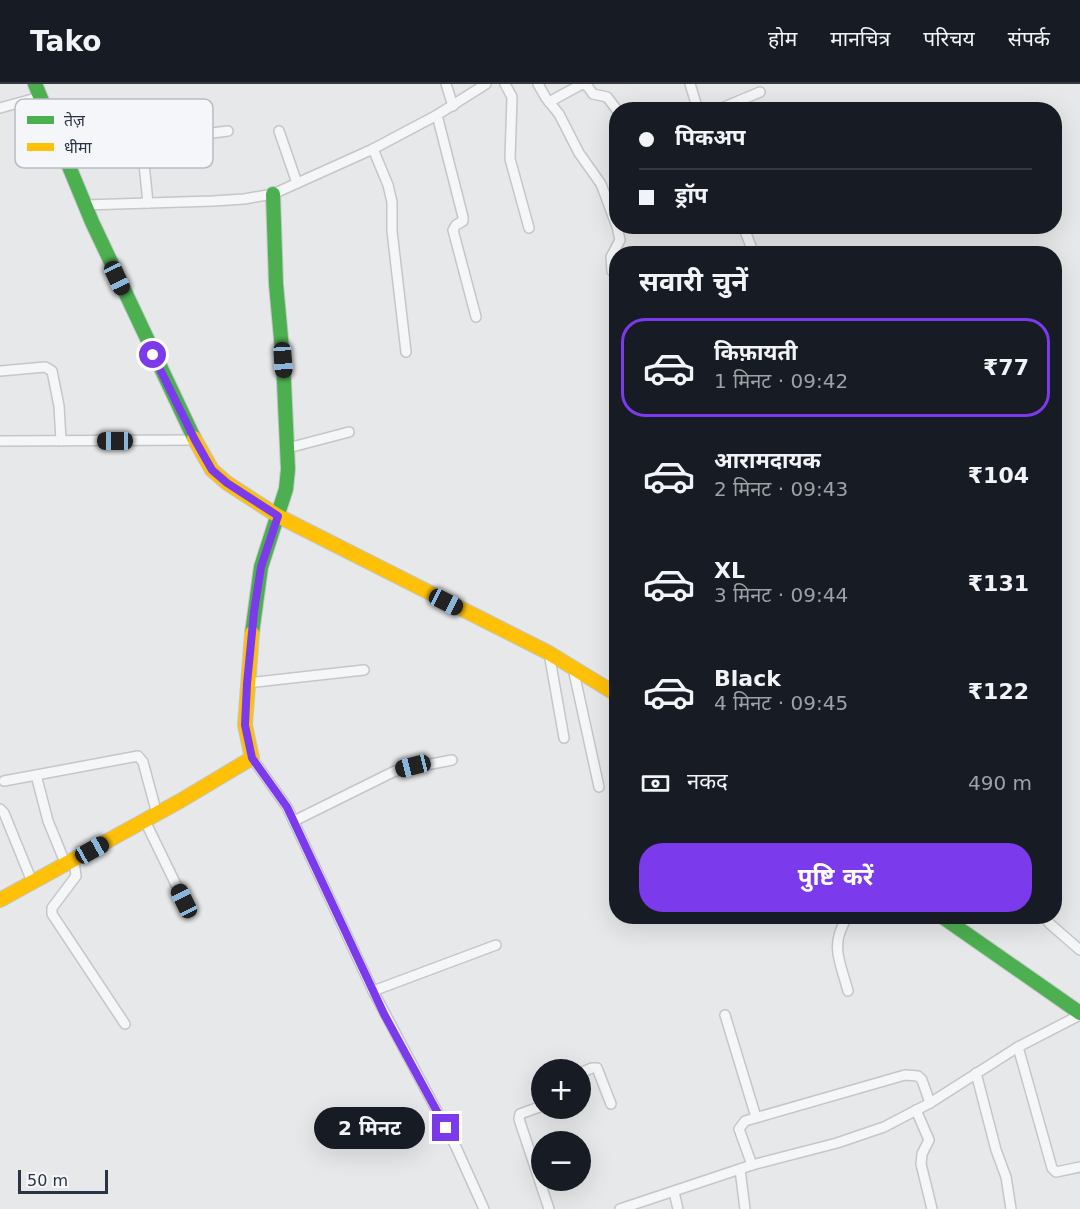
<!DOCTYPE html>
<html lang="hi">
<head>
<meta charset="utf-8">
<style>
  body { margin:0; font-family:"DejaVu Sans","Noto Sans Devanagari",sans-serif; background:#20242c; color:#f1f3f6; height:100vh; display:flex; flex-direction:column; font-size:22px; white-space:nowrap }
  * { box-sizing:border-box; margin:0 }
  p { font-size:20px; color:#9ea1a6 }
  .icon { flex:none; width:33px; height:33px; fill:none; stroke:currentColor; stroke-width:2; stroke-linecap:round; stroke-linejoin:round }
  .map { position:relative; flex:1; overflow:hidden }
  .drawer { position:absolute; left:609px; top:162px; width:453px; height:678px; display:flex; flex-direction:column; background:#171b24; border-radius:24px; box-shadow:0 6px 24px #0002 }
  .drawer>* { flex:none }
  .hud { position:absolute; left:609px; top:18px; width:453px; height:132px; border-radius:24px; box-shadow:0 6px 24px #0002; display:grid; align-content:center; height:132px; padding:0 30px; background:#171b24 }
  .fabs { position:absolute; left:531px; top:975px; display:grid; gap:12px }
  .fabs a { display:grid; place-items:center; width:60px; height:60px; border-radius:50%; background:#171b24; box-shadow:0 6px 24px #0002; font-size:30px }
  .scale { position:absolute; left:18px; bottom:15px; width:90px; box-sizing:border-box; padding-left:6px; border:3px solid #2b3445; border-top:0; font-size:16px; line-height:21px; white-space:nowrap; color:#2b3445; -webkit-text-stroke:4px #f4f6f9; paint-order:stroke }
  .end { position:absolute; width:27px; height:27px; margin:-14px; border:8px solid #7c3aed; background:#fff; box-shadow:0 0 0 3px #fff }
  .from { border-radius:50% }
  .bubble { position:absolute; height:42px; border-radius:21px; background:#171b24; box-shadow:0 6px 24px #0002; font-size:20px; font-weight:700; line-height:42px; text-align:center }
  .car { position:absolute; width:18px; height:36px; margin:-18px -9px; border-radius:8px; box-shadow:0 0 4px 2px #0007; background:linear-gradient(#222 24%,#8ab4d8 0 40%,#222 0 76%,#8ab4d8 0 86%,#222 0) }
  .hud b { display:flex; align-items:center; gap:21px; height:57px; font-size:22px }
  .hud b+b { border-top:2px solid #363941 }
  .hud i { width:15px; height:15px; background:#f1f3f6 }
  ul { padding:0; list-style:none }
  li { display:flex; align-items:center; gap:18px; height:99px; margin:0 12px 9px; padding:0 18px; border:3px solid transparent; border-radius:24px }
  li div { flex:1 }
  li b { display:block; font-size:22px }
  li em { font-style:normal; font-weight:700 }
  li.current { border-color:#7c3aed }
  li>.icon { width:54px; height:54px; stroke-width:1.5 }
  h2 { padding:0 30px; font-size:27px; line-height:72px }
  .pay { display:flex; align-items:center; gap:15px; height:66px; padding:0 30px; font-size:22px }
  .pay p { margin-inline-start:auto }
  .action { display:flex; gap:12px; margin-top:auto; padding:12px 30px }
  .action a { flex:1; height:69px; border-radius:24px; background:#7c3aed; color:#fff; font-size:24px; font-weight:700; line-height:69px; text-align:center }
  header { display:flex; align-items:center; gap:36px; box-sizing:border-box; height:84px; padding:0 30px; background:#171b24; border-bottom:2px solid #363941 }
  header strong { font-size:28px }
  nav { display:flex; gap:33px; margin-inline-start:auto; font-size:21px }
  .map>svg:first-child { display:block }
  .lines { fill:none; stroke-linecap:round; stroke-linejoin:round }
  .street-casing { stroke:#c4c6c8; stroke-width:12 }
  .fast-casing { stroke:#c4c6c8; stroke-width:16 }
  .slow-casing { stroke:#c4c6c8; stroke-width:16 }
  .street { stroke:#f5f6f7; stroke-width:9 }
  .fast { stroke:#4caf50; stroke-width:14 }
  .slow { stroke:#ffc107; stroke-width:14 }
  .route { stroke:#7c3aed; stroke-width:8 }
  .key { fill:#f4f6f9; stroke:#b8bcc3; stroke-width:1.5 }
  .key-label { font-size:16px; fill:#2b3445 }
</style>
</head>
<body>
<header>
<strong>Tako</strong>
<nav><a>होम</a><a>मानचित्र</a><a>परिचय</a><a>संपर्क</a></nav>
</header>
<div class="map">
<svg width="1080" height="1125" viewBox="0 0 1080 1125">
  <rect width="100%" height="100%" fill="#e6e8ea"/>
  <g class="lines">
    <!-- street casing -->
    <g class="street-casing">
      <g id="street">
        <path d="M446,0L453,22"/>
        <path d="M505,0L512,13L510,75L529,144"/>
        <path d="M538,0L546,14L559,30L579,69L601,100L616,140"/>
        <path d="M583,0L588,3L593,10L607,13L617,26"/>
        <path d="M690,0L698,26"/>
        <path d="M549,18L582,0"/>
        <path d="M0,24L40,13"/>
        <path d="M717,26L760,8"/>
        <path d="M437,31L463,133V137L456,141L453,146L476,233"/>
        <path d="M279,47L297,99"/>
        <path d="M373,65L388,101L392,118V147L406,268"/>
        <path d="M148,119L143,70C146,62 149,59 156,56L228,47"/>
        <path d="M85,121L213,117L244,115L273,110L373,65L437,31L486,0"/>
        <path d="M743,142L754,170"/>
        <path d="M612,187L611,173L620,156L617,142"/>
        <path d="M0,287L45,283L52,287L59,322L61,357"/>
        <path d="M0,357L195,356"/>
        <path d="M288,364L349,348"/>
        <path d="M549,569L564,654"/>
        <path d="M573,584L599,703"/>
        <path d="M247,599L364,586"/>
        <path d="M252,674L287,723L373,907L456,1063L484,1125"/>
        <path d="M36,691L48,737L66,781"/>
        <path d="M4,697L138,672L143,678L157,730"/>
        <path d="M0,725L4,729L33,800"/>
        <path d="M145,737L184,817"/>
        <path d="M294,737L395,687L452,676"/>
        <path d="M74,777L76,792L52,824V830L125,940"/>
        <path d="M848,832C829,861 840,877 848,907"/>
        <path d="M1044,832L1050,840L1080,866"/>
        <path d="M373,907L496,861"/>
        <path d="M725,931L756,1033"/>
        <path d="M1018,963L1052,1084L1056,1088L1080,1083"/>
        <path d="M580,989L592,984H597L611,1020"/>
        <path d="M976,989L996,1066L1006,1093L1011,1125"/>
        <path d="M542,1022L520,1030L519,1035L549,1125"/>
        <path d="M916,1026L929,1056L922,1070L921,1080L932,1125"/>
        <path d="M752,1081L739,1045L745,1037L905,991L918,992L922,996L930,1019"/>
        <path d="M740,1085L745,1125"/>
        <path d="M674,1108L678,1125"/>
        <path d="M620,1125L752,1081L837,1059L884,1043L930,1019L1018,963L1080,931"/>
      </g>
    </g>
    <!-- fast casing -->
    <g class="fast-casing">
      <g id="fast">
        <path d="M35,0L92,138L194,354"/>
        <path d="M252,549L261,483L286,405L288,385L283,276L276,200L273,110"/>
        <path d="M941,832L1080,929"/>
      </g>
    </g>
    <!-- slow casing -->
    <g class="slow-casing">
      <g id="slow">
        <path d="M194,354L212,386L227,399L278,432L549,569L616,610"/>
        <path d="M0,816L180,717L252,674L245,641L252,549"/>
      </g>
    </g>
    <!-- street -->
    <use href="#street" class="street"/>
    <!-- fast -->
    <use href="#fast" class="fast"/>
    <!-- slow -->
    <use href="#slow" class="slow"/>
  </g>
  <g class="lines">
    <!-- route -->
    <path class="route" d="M153,271L195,356L212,386L227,399L278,432L261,483L254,528L247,600L245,641L252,674L287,723L384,930L446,1044"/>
  </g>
  <!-- legend -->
  <rect x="15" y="15" width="198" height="69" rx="9" class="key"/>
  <rect x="27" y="32" width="27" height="8" fill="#4caf50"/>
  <rect x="27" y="59" width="27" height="8" fill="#ffc107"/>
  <g class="key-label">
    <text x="64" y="42">तेज़</text>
    <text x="64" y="69">धीमा</text>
  </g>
</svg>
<div class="fabs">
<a>+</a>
<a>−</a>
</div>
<div class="scale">50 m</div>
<i class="end from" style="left:153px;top:271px"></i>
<i class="end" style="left:446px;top:1044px"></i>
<div class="bubble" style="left:314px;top:1023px;width:111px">2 मिनट</div>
<i class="car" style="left:117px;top:194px;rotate:155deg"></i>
<i class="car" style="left:283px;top:276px;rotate:176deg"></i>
<i class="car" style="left:115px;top:357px;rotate:270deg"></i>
<i class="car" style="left:446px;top:518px;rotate:117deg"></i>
<i class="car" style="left:413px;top:682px;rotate:256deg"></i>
<i class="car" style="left:92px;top:766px;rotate:61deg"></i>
<i class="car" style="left:184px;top:817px;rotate:334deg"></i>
<div class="hud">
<b><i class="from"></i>पिकअप</b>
<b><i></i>ड्रॉप</b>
</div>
<section class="drawer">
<h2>सवारी चुनें</h2>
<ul>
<li class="current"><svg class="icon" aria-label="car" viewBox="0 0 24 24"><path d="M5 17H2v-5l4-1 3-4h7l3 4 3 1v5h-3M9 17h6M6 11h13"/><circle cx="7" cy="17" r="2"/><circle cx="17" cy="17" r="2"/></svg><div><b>किफ़ायती</b><p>1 मिनट · 09:42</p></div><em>₹77</em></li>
<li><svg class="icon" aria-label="car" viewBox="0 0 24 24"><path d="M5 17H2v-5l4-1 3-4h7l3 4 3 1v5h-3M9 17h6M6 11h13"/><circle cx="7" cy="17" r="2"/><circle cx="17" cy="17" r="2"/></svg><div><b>आरामदायक</b><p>2 मिनट · 09:43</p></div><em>₹104</em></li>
<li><svg class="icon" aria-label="car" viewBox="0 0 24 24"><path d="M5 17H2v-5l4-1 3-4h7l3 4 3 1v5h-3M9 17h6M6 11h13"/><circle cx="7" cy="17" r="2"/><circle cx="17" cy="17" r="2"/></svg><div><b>XL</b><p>3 मिनट · 09:44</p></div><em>₹131</em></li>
<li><svg class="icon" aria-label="car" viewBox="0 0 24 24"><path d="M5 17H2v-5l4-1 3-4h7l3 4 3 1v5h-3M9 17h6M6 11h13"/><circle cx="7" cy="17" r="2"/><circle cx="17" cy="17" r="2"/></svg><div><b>Black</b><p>4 मिनट · 09:45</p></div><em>₹122</em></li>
</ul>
<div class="pay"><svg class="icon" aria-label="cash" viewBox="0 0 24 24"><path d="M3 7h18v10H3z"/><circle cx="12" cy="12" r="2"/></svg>नकद<p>490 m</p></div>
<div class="action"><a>पुष्टि करें</a></div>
</section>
</div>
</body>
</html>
